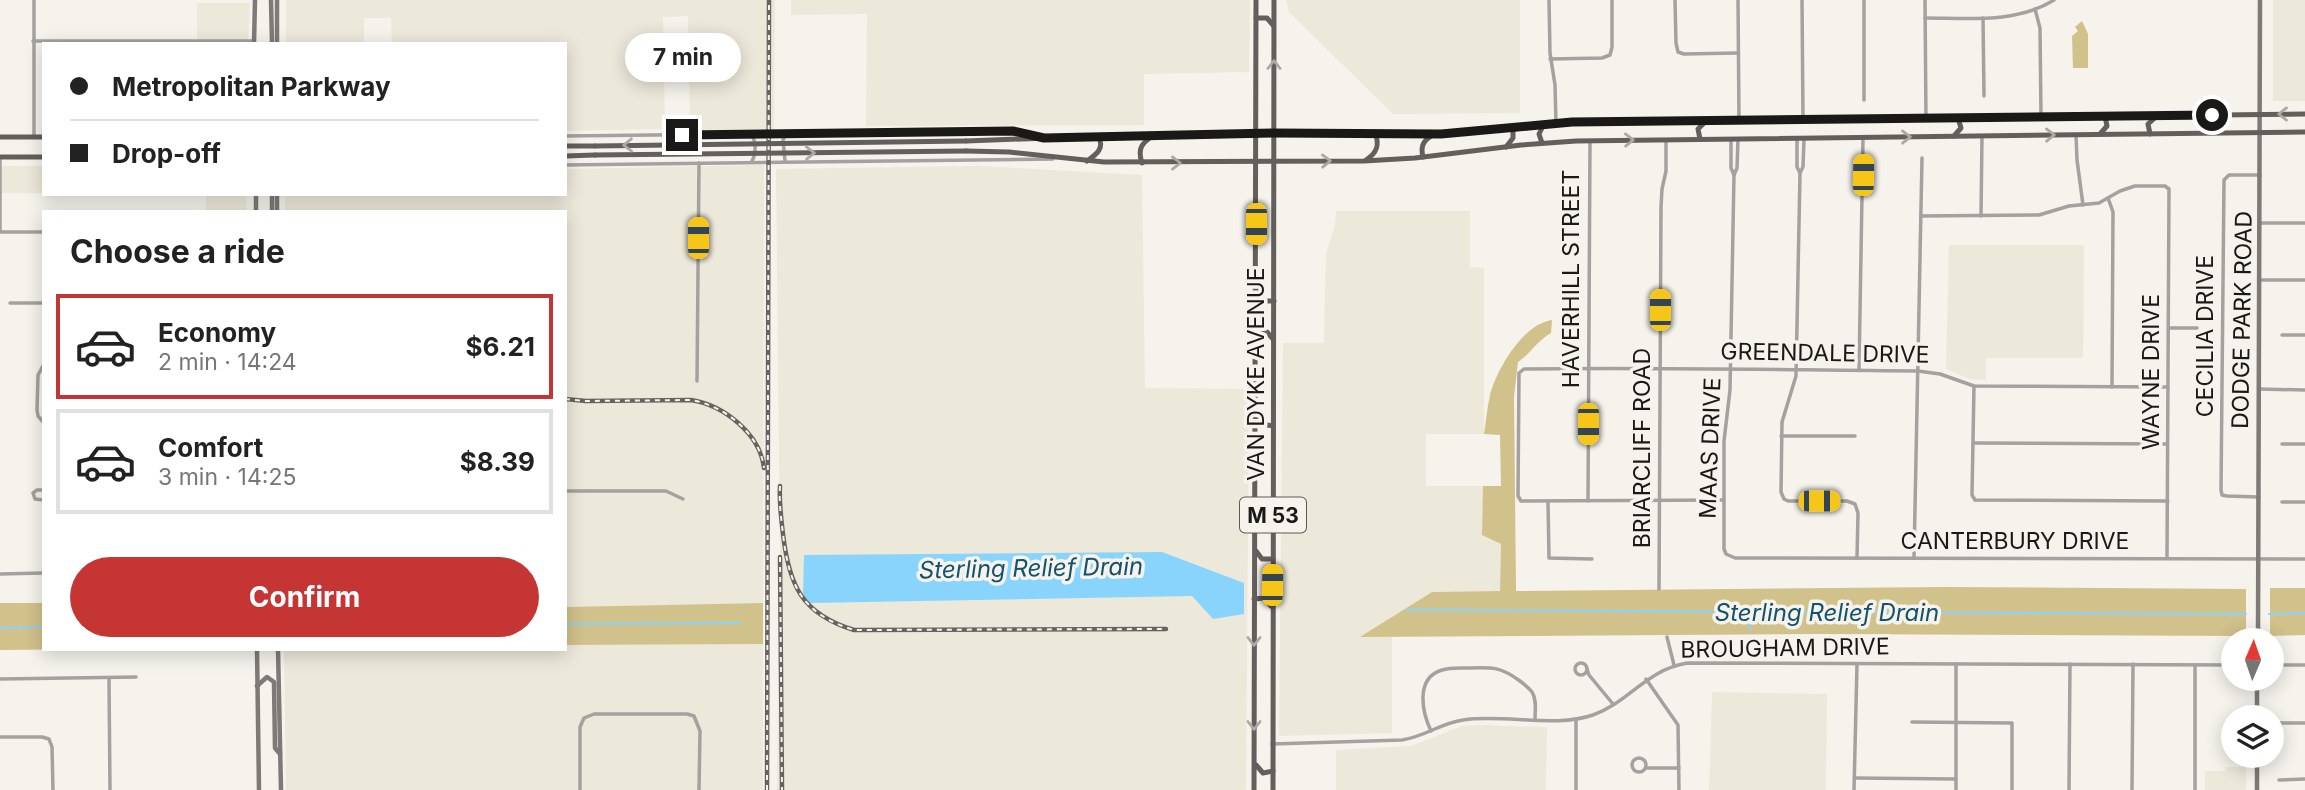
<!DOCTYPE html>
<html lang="en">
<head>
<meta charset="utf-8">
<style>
  body { margin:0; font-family:Inter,sans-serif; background:#f2f2f2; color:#222; height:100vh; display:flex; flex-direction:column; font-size:26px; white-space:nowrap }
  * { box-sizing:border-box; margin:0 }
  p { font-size:23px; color:#767676 }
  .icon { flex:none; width:38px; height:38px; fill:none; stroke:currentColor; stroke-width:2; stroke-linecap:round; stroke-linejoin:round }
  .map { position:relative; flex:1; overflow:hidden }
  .sheet { position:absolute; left:42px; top:210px; width:525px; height:441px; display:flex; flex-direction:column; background:#fff; border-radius:0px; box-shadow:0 4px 18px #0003 }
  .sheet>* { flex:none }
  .hud { position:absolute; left:42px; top:42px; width:525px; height:154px; border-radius:0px; box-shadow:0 4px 18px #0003; display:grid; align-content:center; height:154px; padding:0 28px; background:#fff }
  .needle { width:46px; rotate:2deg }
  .fabs { position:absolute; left:2221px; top:628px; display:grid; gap:14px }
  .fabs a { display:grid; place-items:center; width:63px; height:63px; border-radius:50%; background:#fff; box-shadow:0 4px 18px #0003; font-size:35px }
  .end { position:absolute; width:32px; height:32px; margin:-16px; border:9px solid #1a1917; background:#fff; box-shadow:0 0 0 4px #fff }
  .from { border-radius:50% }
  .bubble { position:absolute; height:49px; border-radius:24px; background:#fff; box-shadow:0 4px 18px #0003; font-size:23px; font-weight:700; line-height:49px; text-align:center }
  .car { position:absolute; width:21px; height:42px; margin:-21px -10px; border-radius:9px; box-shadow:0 0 5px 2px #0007; background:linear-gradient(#f5c518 24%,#345 0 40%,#f5c518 0 76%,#345 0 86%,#f5c518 0) }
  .hud b { display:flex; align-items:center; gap:24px; height:66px; font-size:26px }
  .hud b+b { border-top:2px solid #e0e0e0 }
  .hud i { width:18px; height:18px; background:#222 }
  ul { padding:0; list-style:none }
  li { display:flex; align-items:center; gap:21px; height:105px; margin:0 14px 10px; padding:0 14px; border:4px solid #e0e0e0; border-radius:0px }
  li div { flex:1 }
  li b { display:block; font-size:26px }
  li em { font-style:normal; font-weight:700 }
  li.on { border-color:#c43533 }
  li>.icon { width:63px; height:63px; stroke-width:1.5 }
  h2 { padding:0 28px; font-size:32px; line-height:84px }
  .cta { display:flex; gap:14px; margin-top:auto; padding:14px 28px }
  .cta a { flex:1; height:80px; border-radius:42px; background:#c43533; color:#fff; font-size:28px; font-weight:700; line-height:80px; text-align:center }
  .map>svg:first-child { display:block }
  .built { fill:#ece8da }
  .green { fill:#d1c18b }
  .water { fill:#88d4fd }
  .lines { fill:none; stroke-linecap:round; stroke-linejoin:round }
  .stream { stroke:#88d4fd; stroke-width:2 }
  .street { stroke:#a4a1a0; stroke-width:3.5 }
  .secondary { stroke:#7e7a78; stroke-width:4.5 }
  .primary { stroke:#645e5d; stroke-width:5 }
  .rail-casing { stroke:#666460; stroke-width:4.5 }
  .rail { stroke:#f5f3ec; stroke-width:2; stroke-dasharray:5; stroke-linecap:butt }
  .primary-bridge { stroke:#645e5d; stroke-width:5 }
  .oneway { stroke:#aca8a4 }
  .route { stroke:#1a1917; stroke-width:9 }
  .labels { text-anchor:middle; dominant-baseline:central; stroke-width:7; stroke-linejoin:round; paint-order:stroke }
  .shield { fill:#f5f3ec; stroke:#5c5a57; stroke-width:2 }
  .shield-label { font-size:21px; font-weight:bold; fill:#1a1917 }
  .street-label { font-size:23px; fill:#1a1917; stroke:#f5f3ec }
  .water-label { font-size:24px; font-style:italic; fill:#15526d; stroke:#f5f3ec }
</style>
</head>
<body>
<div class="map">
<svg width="2305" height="790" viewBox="0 0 2305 790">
  <rect width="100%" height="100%" fill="#f5f3ec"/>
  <!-- built -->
  <g class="built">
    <path d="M286,0H775L774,130H690L688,16L663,17L665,129L565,131V44H392L391,18H364V44H286Z"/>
    <path d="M791,0H1250L1249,72L1144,74V125L866,126L867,14L791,15Z"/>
    <path d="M1286,0H1520V113L1393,114L1289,12Z"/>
    <rect x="2273" y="0" width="32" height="101"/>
    <path d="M197,3H250L248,44H197Z"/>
    <path d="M764,165L763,603L565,607V212H285V194H565V169Z"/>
    <rect x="0" y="166" width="44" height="27"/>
    <path d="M981,166L1142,175L1145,388L1249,389L1246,790H777L780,544L776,169Z"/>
    <path d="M206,194H246L247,212H206Z"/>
    <path d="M1336,211H1470V267L1484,268V434H1426V486H1483L1482,535L1501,544L1500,591L1432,592L1362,637H1392V733L1279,736L1283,343H1324L1326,253L1335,225Z"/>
    <path d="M1949,245H2084L2083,358H1986V380L1970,379L1946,369Z"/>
    <path d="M763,644V790H286L284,649H565V645Z"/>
    <path d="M1712,692L1827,694L1826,790H1709Z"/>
    <path d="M1479,725L1547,727L1546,790H1336V750L1411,746L1462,726Z"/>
    <path d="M2226,767H2246V790H2205V771H2225Z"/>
  </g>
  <!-- green -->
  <g class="green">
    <path d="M2082,21L2088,34V68H2073L2072,36L2078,31L2075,27Z"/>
    <path d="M1552,320L1551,333C1537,341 1531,353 1518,362L1514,397L1516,591L1945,587L2246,589V636L1816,634L1360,637L1432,592L1500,591L1501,544L1482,535L1483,486H1501L1500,435L1484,434C1486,422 1487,408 1490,395C1497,369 1523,324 1552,320Z"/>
    <path d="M2270,588H2305V635L2270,636Z"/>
    <path d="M0,603H44V649H99L0,650Z"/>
    <path d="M763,603V644L565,645V607Z"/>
  </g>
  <!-- water -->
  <path class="water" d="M1162,552L1244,583V614L1213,619L1192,596L810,603L803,595L804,555Z"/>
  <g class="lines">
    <!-- stream -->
    <g class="stream">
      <path d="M1407,610L2246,614"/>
      <path d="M1749,612L1750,630"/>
      <path d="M2269,614L2305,613"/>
      <path d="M565,624L740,623"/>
      <path d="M0,628L44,627"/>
    </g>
    <!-- street -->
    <g class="street">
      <path d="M1549,0L1550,53L1555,85L1556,123"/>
      <path d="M1675,0L1676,43L1678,52L1684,54L1738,53"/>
      <path d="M1738,0L1739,121"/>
      <path d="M1802,0L1803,120"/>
      <path d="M1864,0V100"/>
      <path d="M1925,0L1926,119"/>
      <path d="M2035,9L2040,28L2041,117"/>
      <path d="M1925,18C1967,18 2016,24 2054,0"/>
      <path d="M1983,18L1984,96"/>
      <path d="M33,41H254"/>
      <path d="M1550,59L1602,58L1610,55L1612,47V0"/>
      <path d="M750,134C757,140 756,154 752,161"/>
      <path d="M2076,135L2077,160L2083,205"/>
      <path d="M565,136L1013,131L1042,137"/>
      <path d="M34,137V0"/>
      <path d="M1797,138V167L1800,173"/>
      <path d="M1731,139V168L1734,175"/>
      <path d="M1738,139L1737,168L1734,175L1730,390L1724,441V549L1726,554L1735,558L2305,559"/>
      <path d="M1804,139L1803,167L1800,173L1796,376L1782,422L1781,492L1784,499L1788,501H1847L1855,504L1858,513L1857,558"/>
      <path d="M0,160V232H44"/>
      <path d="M785,161L783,140L787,133"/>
      <path d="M565,165L1053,159"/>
      <path d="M2108,198L2113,212L2112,387"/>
      <path d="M1921,216L2039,215L2069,206L2099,203L2120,191L2135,186H2165L2169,189L2167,558"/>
      <path d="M1981,216L1982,136"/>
      <path d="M2260,223H2305"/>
      <path d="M2260,280H2305"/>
      <path d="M10,303H44"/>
      <path d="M2169,328H2197"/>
      <path d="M2282,335H2305"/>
      <path d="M44,364L38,375L37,410L38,416L44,423"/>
      <path d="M1859,370L1863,138"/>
      <path d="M697,381L699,163"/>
      <path d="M1974,386L1972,495L1975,500L2168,501"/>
      <path d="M2259,389L2305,390"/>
      <path d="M1781,436H1855"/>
      <path d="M1973,443L2167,444"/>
      <path d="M2282,444H2305"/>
      <path d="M44,490H37L33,493L35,499L44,500"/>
      <path d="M565,491H666L683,499"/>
      <path d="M2259,497L2227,496L2222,495L2221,490L2224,180L2229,175H2260"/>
      <path d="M1724,500L1521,501L1518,496L1519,373L1524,369C1656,367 1787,370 1918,371L1940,374L1974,386L2168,387"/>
      <path d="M1588,501L1590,141"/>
      <path d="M1548,502L1549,558L1592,559"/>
      <path d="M2282,502H2305"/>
      <path d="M1914,558L1922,158"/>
      <path d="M0,574L44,573"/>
      <path d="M1659,589L1661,207L1662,189L1666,171V140"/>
      <path d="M1667,637L1674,665"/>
      <circle cx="1581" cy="669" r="6"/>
      <path d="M2272,665H2305"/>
      <path d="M1587,669L1589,675L1613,704"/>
      <path d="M109,678L110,790"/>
      <path d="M0,679L136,677"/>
      <path d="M1646,679L1678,725L1679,790"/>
      <path d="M1912,722L2012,723V790"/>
      <path d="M2280,723H2305"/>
      <path d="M1431,731C1422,712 1415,678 1442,670C1451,667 1460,668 1469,668C1493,667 1501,667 1520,681C1524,684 1529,688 1532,692C1537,700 1535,710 1535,719"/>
      <path d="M0,737H42L49,739L52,747L53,790"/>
      <path d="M1272,744L1402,740C1424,737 1441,723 1463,720C1503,714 1556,728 1593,715C1629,702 1646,670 1687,663L2233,665"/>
      <circle cx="1639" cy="765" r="7"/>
      <path d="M1646,768H1679"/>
      <path d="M1855,778L1956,779"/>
      <path d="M2279,780L2305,779"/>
      <path d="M580,790V727L584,718L594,714H687L694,716L700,731L699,790"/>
      <path d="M1576,790V719"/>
      <path d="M1854,790L1857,664"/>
      <path d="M1956,790V664"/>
      <path d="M2069,790L2070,664"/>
      <path d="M2132,790L2133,664"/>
      <path d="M2195,790V665"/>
    </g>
    <!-- secondary -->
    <g class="secondary">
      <path d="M271,0L272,44"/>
      <path d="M277,0V44"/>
      <path d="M254,44L255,0"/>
      <path d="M272,194V212"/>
      <path d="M256,212V194"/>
      <path d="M277,212V194"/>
      <path d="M2258,640L2260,0"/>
      <path d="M257,649L259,790"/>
      <path d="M278,649L281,790"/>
      <path d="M257,686L267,677L274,682L275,748L280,754"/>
      <path d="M2257,718V679"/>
      <path d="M2257,790V756"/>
    </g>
    <!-- primary -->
    <g class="primary">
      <path d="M1256,18H1267L1273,25"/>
      <path d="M2100,134L2107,126L2105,116"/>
      <path d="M2150,134L2148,124L2157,116"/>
      <path d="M1954,136L1961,128L1958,118"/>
      <path d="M0,137H44"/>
      <path d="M1700,139L1698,129L1706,121"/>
      <path d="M966,141L1130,135L1434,134L1584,122L2305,114"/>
      <path d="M1542,143L1539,134L1544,124"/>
      <path d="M565,146H595"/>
      <path d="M1506,147L1513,138V128"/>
      <path d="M966,151L1009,152L1104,162L1364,161L1415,158L1521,145L1576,141L2305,132"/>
      <path d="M565,156L595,155"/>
      <path d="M0,157H44"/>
      <path d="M1423,157C1420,145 1424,140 1434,134"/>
      <path d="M1366,160C1377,153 1380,145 1375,133"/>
      <path d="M1087,161C1097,154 1105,148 1098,136"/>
      <path d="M1142,163C1137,148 1142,143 1154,135"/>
      <path d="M1257,290L1263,301H1274"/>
      <path d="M1256,331L1267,332L1273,339"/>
      <path d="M1257,416L1261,424L1273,426"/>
      <path d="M1256,551L1262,559H1273"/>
      <path d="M1254,599L1264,598L1271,606"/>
      <path d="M1256,765L1263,773L1273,771"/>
      <path d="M1254,790L1256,0"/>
      <path d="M1273,790L1274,0"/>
    </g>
    <!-- rail casing -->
    <g class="rail-casing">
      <g id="rail">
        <path d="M565,399L586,401L691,400C723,405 760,433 764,468"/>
        <path d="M780,486C779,502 781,518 783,534C789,586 802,614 854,630L1166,629"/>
        <path d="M780,557L782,790"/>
        <path d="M767,790L769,0"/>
      </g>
    </g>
    <!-- rail -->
    <use href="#rail" class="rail"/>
    <!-- primary-bridge -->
    <g class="primary-bridge">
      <path d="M595,146L966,141"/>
      <path d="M595,155L966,151"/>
    </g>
  </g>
  <!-- one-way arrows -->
  <defs><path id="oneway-chevron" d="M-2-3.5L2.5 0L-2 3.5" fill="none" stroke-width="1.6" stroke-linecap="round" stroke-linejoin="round" transform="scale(1.75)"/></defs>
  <g class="oneway">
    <use href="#oneway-chevron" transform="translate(1274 65) rotate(-90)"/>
    <use href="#oneway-chevron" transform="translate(2283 114) rotate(180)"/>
    <use href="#oneway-chevron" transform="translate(2050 135) rotate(-1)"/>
    <use href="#oneway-chevron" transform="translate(1906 137) rotate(-1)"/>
    <use href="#oneway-chevron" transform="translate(1629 140) rotate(-1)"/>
    <use href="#oneway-chevron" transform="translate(628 145) rotate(179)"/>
    <use href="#oneway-chevron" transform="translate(810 153) rotate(-1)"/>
    <use href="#oneway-chevron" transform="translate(1326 161) rotate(-1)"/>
    <use href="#oneway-chevron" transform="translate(1176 163)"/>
    <use href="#oneway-chevron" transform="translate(1254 641) rotate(90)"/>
    <use href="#oneway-chevron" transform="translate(1254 725) rotate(90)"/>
  </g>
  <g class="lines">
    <!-- route -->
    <path class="route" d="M682,135L1013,131L1044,138L1274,133L1441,134L1572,122L2212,115"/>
  </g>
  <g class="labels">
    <!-- shield labels -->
    <rect class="shield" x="1240" y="497.5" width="66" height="35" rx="5"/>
    <g class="shield-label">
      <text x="1273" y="515">M 53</text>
    </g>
    <!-- street labels -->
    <g class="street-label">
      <text transform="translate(1571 279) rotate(-90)">HAVERHILL STREET</text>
      <text transform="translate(2242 320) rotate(-89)">DODGE PARK ROAD</text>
      <text transform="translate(2205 336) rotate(-90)">CECILIA DRIVE</text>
      <text transform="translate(1825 353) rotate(1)">GREENDALE DRIVE</text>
      <text transform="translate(2151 372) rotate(-90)">WAYNE DRIVE</text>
      <text transform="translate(1256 374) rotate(-90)">VAN DYKE AVENUE</text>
      <text transform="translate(1642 448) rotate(-90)">BRIARCLIFF ROAD</text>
      <text transform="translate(1710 448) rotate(-88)">MAAS DRIVE</text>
      <text x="2015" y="541">CANTERBURY DRIVE</text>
      <text transform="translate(1785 648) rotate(-1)">BROUGHAM DRIVE</text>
    </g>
    <!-- water labels -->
    <g class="water-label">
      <text transform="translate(1031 568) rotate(-1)">Sterling Relief Drain</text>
      <text x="1827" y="612">Sterling Relief Drain</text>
    </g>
  </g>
</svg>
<div class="fabs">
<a><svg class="needle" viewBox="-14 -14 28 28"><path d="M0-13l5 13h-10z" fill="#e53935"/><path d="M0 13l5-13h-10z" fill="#767676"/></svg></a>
<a><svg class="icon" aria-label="layers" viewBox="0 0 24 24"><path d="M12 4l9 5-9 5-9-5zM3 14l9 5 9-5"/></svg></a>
</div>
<i class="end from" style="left:2212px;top:115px"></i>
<i class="end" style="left:682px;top:135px"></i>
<div class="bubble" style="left:625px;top:33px;width:116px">7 min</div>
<i class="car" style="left:1863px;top:175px;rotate:1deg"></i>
<i class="car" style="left:1256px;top:224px;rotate:180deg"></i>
<i class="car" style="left:698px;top:238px;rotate:0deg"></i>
<i class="car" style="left:1660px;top:310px;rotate:0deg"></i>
<i class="car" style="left:1588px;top:424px;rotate:180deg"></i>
<i class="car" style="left:1819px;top:501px;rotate:90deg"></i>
<i class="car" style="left:1272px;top:585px;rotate:1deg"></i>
<div class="hud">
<b><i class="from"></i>Metropolitan Parkway</b>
<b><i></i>Drop-off</b>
</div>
<section class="sheet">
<h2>Choose a ride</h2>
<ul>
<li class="on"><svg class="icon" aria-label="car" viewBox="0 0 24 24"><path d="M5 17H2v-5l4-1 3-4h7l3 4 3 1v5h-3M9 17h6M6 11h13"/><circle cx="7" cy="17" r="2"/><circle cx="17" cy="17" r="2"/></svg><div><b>Economy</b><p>2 min · 14:24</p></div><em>$6.21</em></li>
<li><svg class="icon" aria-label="car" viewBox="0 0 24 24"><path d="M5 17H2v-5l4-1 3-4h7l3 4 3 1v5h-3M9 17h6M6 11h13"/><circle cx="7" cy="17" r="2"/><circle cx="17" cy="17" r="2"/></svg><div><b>Comfort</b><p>3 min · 14:25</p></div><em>$8.39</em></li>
</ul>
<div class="cta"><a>Confirm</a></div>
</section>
</div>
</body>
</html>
